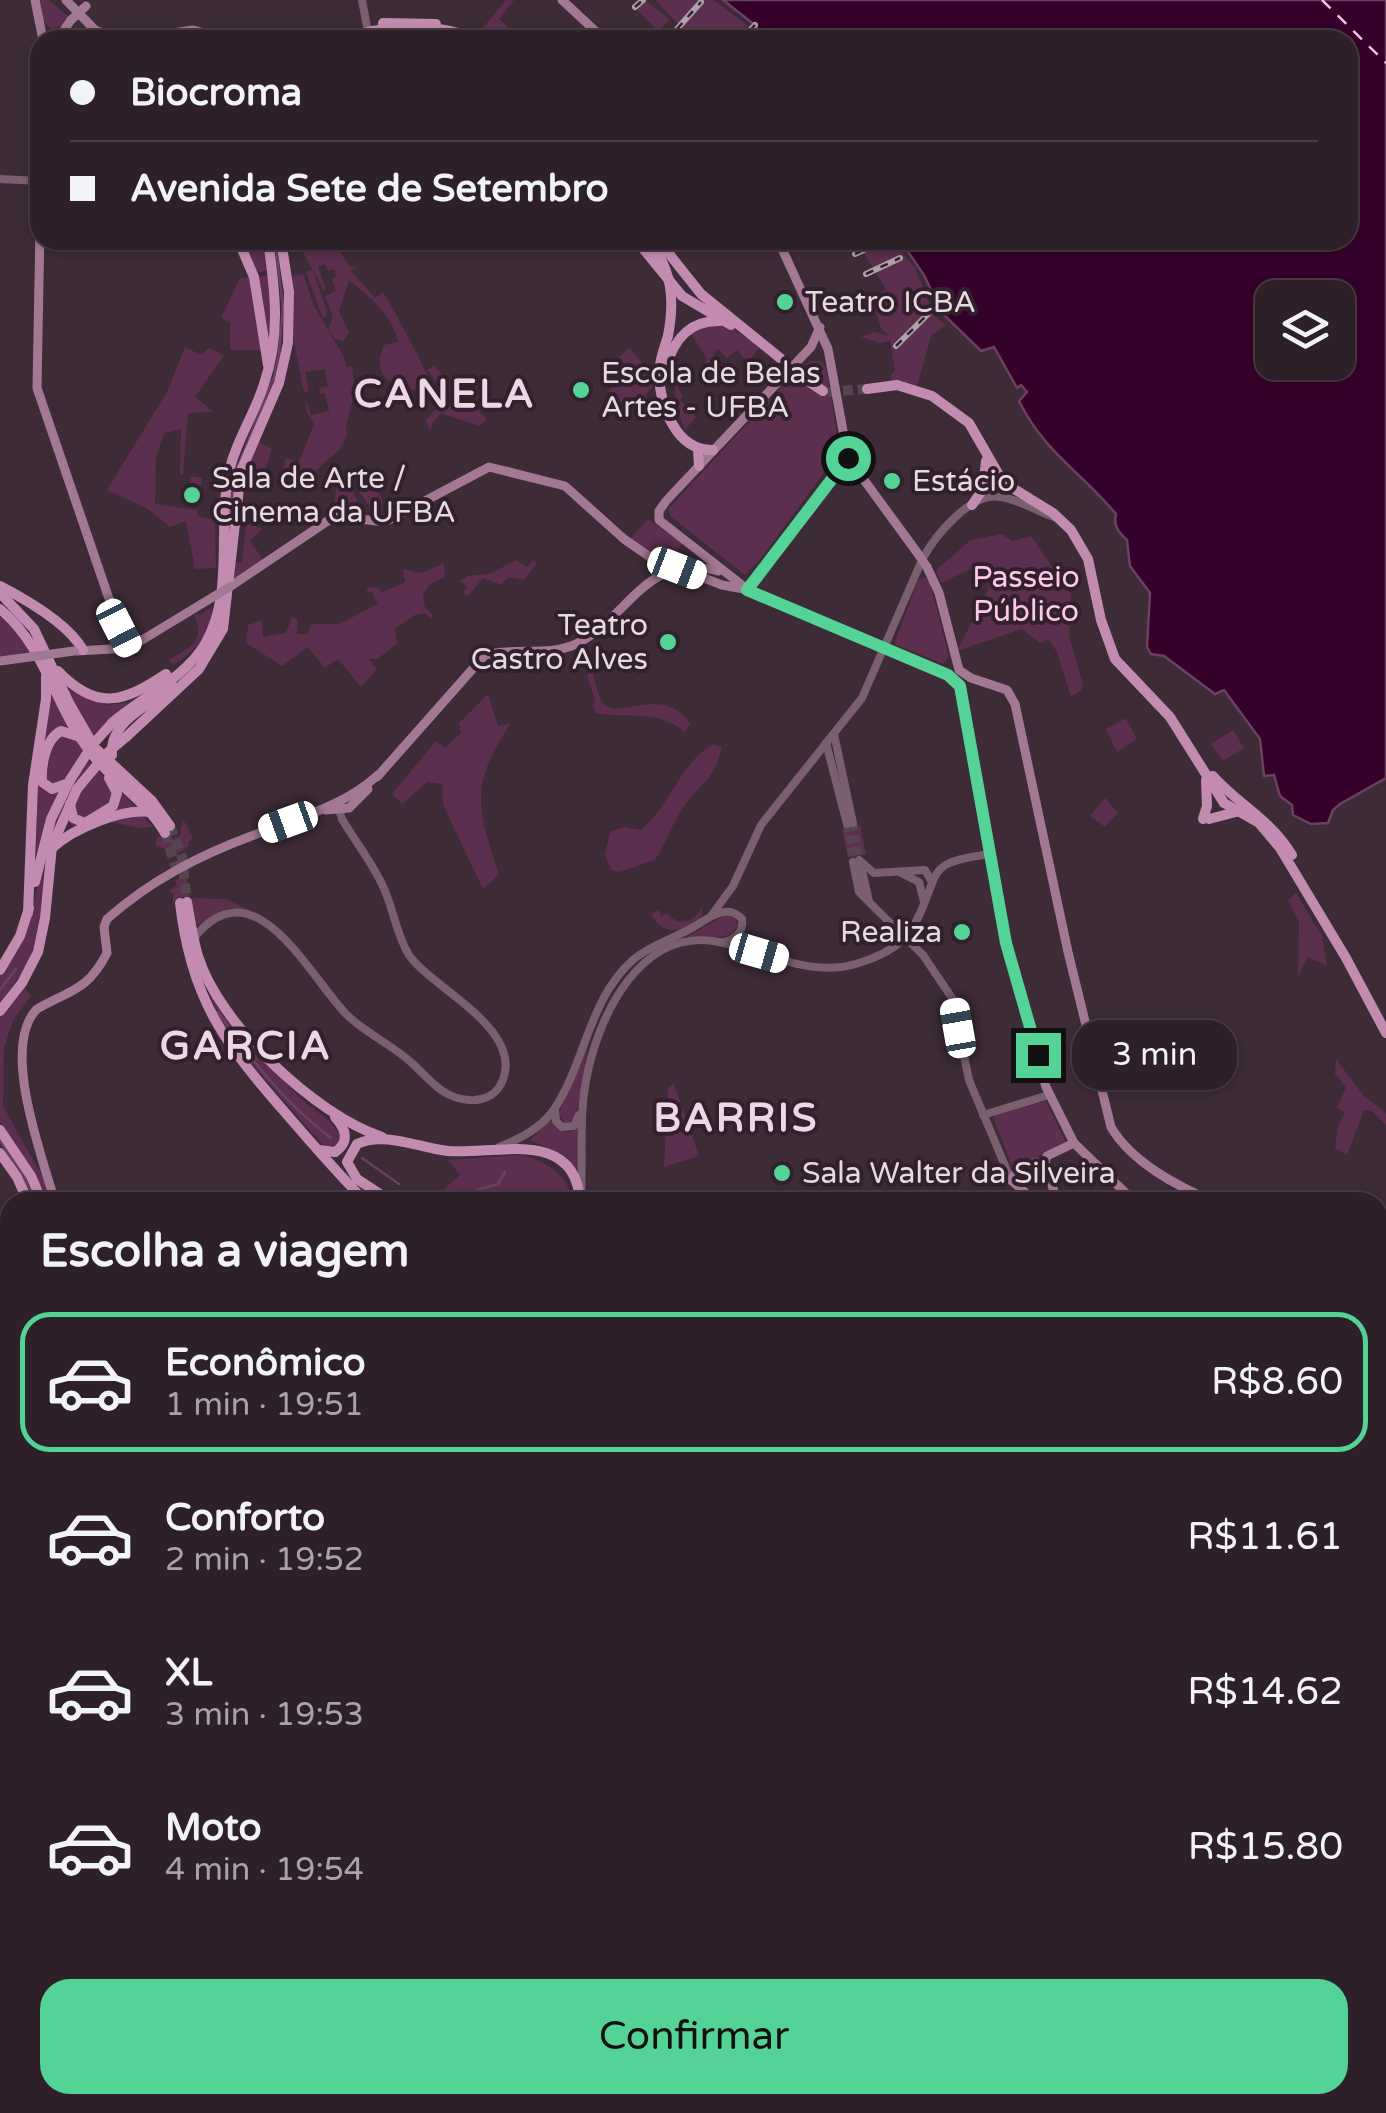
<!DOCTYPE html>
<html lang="pt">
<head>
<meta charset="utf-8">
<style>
  body { margin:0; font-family:"Varela Round",sans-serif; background:#362831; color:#f1f3f6; height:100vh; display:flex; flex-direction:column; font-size:38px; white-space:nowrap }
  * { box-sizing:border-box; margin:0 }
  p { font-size:32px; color:#a7a3a8 }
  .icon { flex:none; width:55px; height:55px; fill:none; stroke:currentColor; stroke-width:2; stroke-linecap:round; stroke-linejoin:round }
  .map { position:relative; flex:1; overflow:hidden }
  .drawer { position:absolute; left:0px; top:1192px; width:1388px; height:922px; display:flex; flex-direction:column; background:#2e2029; border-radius:30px 30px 0 0; box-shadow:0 2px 8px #0004,0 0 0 2px #493e46 }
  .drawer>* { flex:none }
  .guide { position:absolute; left:30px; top:30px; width:1328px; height:220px; border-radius:30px; box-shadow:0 2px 8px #0004,0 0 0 2px #493e46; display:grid; align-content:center; height:220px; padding:0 40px; background:#2e2029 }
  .buttons { position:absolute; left:1255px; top:280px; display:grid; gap:20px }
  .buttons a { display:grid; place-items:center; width:100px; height:100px; border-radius:20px; background:#2e2029; box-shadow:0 2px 8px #0004,0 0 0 2px #493e46; font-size:50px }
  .end { position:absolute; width:45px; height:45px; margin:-22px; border:12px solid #53d396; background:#111; box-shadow:0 0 0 5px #111 }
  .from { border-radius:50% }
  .bubble { position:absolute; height:70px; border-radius:30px; background:#2e2029; box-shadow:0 2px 8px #0004,0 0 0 2px #493e46; font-size:32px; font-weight:600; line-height:70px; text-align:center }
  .car { position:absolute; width:30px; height:60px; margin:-30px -15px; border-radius:12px; box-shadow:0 0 8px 2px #0007; background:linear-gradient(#fff 24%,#345 0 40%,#fff 0 76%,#345 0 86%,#fff 0) }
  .guide b { display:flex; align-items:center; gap:35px; height:95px; font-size:38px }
  .guide b+b { border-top:2px solid #493e46 }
  .guide i { width:25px; height:25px; background:#f1f3f6 }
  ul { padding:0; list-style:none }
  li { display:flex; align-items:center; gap:30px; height:140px; margin:0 20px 15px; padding:0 20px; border:5px solid transparent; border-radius:30px }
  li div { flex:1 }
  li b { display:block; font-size:38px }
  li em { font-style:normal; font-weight:600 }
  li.selected { border-color:#53d396 }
  li>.icon { width:90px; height:90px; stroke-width:1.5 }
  h2 { padding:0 40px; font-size:45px; line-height:120px }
  .action { display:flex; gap:20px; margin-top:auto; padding:20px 40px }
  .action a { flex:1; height:115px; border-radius:30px; background:#53d396; color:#111; font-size:40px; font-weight:600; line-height:115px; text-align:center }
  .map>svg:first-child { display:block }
  .green { fill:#5c2f4e }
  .water { fill:#350029; stroke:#6a4160; stroke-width:2.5; fill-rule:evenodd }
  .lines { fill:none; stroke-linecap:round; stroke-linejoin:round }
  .stream { stroke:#6a4160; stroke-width:2.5 }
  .ferry { stroke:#f5c0e3; stroke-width:2.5; stroke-dasharray:12 10; stroke-linecap:butt }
  .tertiary-tunnel { stroke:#564550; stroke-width:8; stroke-dasharray:8 4; stroke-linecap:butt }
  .primary-tunnel { stroke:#564550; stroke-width:10; stroke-dasharray:10 5; stroke-linecap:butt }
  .tertiary { stroke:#7a5f71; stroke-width:8 }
  .secondary { stroke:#a37894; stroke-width:9 }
  .primary { stroke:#c28baf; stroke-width:10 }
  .rail-casing { stroke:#aea1a9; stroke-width:6 }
  .rail { stroke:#32212d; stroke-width:2.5; stroke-dasharray:8; stroke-linecap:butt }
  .tertiary-bridge { stroke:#7a5f71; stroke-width:8 }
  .secondary-bridge { stroke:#a37894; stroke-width:9 }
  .primary-bridge { stroke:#c28baf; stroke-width:10 }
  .route { stroke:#53d396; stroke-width:12 }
  .poi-dot { fill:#53d396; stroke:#32212d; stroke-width:4 }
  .labels { text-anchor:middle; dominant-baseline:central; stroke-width:8; stroke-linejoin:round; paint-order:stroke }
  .poi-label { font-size:30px; fill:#e5dae1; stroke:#32212d; text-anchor:start }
  .park-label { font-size:30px; fill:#fec8ec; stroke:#32212d }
  .district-label { font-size:40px; font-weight:bold; letter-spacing:2.5px; fill:#edd6e5; stroke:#32212d }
</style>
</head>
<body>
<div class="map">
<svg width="1386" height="2113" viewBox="0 0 1386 2113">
  <rect width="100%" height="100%" fill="#3d2b37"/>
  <!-- green -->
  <g class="green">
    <path d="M37,0H49L70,18L64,25L51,29L42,19Z"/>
    <path d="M506,0H514L499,19L523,40H498L481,30Z"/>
    <path d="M645,0L670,20L658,31L636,9Z"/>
    <path d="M656,0H713L757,32L761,40C703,40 696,47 656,0Z"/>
    <path d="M242,240H267L271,270L255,273Z"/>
    <path d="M300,240H322L323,246L316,252L329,248L333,240L350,267L357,266L351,271L375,298L383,292C402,323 417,354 433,386L423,392L409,388L402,379L392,382C377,375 378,358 384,345L398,342C394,317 368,295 349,280L339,311L349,333L343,341L335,339L328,329L333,317L325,296L336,291L332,279L337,276L334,269L328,271L325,264L318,266L326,289L323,290C316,272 303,258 300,240Z"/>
    <path d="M856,240H891L915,268L934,316L946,325L931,336L917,386L919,395L914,396L912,388L893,381L890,376L895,370L890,341L881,343L861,337L874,332L889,336L881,328L872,299L886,289Z"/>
    <path d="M313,270L327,311L326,317H322L306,272Z"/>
    <path d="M303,274L314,306L343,355L347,368L352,366L355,391L346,427L347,436L340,449L293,491L296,480L281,475L286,458L299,462L314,424L307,413L305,397L311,415L329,411L325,393H320L319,388L328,386L325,369L305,372L309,391L304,392L294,342L292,276Z"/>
    <path d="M272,275L271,326L264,350H230V322L221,318L240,278Z"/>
    <path d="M723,323L760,346L748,363L737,350L727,358L718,349L713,354L718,359L709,366L705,362L707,359L690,332L695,327Z"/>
    <path d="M185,347L201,355L209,348L224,355L195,397L214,412L188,413L183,474H180L181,429L164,433L156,458L155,504L197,510L200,492L188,491L191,476L202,478L197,516L215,520L216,568L195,569L186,521L170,527L148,509L107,490L167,392Z"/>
    <path d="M629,348L656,377L657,382L645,395L652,406L647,410L639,400L626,411L608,391L626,374L615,361Z"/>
    <path d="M811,361L822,362L826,368L840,451L759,561L745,575L671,517L668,509L800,367Z"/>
    <path d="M434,365L451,386L438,395L449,407L464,394L487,420L479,426L441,413L432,424L431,431L425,421L436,409L432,401L440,387L427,370Z"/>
    <path d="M679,366L685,380L677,387L683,396L680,400L696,417L685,430C676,408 671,391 679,366Z"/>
    <path d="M258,442L272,449L265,471L260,473L247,469Z"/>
    <path d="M361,476C372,480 383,494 382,505H368L360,492L357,477Z"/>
    <path d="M348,480L357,500L352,508L330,511L327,504H334L336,488Z"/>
    <path d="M648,519L683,543L669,562L658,559L630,539Z"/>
    <path d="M246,523L262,529L250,541L265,562L230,585L235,562L242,563Z"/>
    <path d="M1002,534L1012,541L1031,536L1071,594L1069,635L1083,685L1081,690L1071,697L1057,652L1048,639L1040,643L1022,629L957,651L989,588L977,566L941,583L936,570L971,540Z"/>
    <path d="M517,560L527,567L533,560L537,563L524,580L508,577L501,585L483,578L468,596L463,593L467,587L461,581L467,576L489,574Z"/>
    <path d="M444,563L445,577L430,584L423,595L425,608L433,615L431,620L426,613L415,615L395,629L397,643L378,659H369L377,669L361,687L338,659L325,668L308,647L282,666L246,643L248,625L262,620L263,637L286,633L292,617L298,620L297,634H307L312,624H339L378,604L372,592L366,591L369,587L379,588L381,593L405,582L403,569L421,573Z"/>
    <path d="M925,577L930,582L949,657L943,664L894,644L918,580Z"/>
    <path d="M212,607C211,633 195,652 173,665L169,660C191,646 206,642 194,614L200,615Z"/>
    <path d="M0,617L13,621L33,651L0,658Z"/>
    <path d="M592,672C595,681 598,695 603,703C618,722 660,683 690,723L685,732C657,709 628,719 596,713L593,706L595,701L587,675Z"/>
    <path d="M71,689L107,705L129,702L92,736L67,691Z"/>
    <path d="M51,692L82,750L67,778L36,859L38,772Z"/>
    <path d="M488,694L498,726L511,723C469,787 477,805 499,875L483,889L443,805L442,784L427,782L402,804L392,794L436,741L445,748L461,733L459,723Z"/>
    <path d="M1126,718L1137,739L1117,752L1106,729Z"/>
    <path d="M1233,730L1244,748L1223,761L1211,744Z"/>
    <path d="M714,744L722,747C713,784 701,780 683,808C672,824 666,843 655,860L619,872L611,870L605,855L610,832L624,827L641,830C670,806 681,761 714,744Z"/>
    <path d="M88,758L91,762L57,821L45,864L38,937L30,960L0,1004V977L29,921L54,819Z"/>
    <path d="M97,769L114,791L110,804L77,829L68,822L79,792Z"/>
    <path d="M122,792L153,827L140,828L99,820L119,800Z"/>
    <path d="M1105,798L1118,813L1105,827L1090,816Z"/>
    <path d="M183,819L193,838L188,842L189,846L177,854L155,845L158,836L166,842L180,835Z"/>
    <path d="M860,825L866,854L848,858L842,829Z"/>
    <path d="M186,873L190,898L225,899L252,911L228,908L199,925L195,922L189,897L177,898L173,904V894L169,891L177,885L175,880Z"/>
    <path d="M1296,893L1322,936L1327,966L1308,957L1298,976L1299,922L1288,900Z"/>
    <path d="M702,907V915C684,931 664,939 651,914L659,910L661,916L667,913C681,929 694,921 702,907Z"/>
    <path d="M727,914L735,918L738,925L731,936L685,938Z"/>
    <path d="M201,974C234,1020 265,1065 307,1104C319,1114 335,1122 340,1137L336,1145L325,1147L321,1143L228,1037Z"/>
    <path d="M25,988L31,996L13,1020L4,1048L3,1106L45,1181L51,1202H45L29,1164L0,1122V1017Z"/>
    <path d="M589,1042L576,1118L565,1124L559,1113Z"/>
    <path d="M1336,1059L1364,1096L1386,1113V1125L1372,1111L1364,1110L1347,1155L1335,1148L1338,1127L1345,1112L1337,1108L1346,1087L1335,1074Z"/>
    <path d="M674,1084L699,1156L664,1167L668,1088Z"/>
    <path d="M1046,1101L1066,1142L1013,1169L993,1116Z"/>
    <path d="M551,1120L561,1131L570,1132L580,1128L578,1171L562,1154L530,1140Z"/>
    <path d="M520,1155C547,1161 568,1174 573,1202H429L460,1175L448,1160Z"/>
    <path d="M10,1323V1418L0,1415V1325Z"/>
    <path d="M487,2105C521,2105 553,2105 588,2105L593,2113H479Z"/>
    <path d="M660,2105L661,2108L692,2105V2113H633V2106Z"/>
  </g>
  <!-- water -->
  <path class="water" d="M723,0H1386V778L1340,804L1333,810L1328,823L1311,824L1293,815L1292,805L1280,796L1274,775L1264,776L1260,739L1224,690L1215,694L1164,656L1151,654L1147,647L1150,593L1130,566L1127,540C1118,532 1113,525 1116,514C1080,471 1045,453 1019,401L1027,392L1021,385L1017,388L994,347L981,351L942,313L924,275L900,240H1348V40H765L755,25ZM1272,298H1338V362H1272Z"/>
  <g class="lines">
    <!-- stream -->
    <g class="stream">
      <path d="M363,40C392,32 420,33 449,40"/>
      <path d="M229,529L233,478L274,377L279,353L283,307L275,240"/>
      <path d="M0,990L16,969"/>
      <path d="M218,1012C250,1058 285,1104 331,1138"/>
      <path d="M0,1141L23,1174L34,1202"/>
      <path d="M362,1158L399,1184"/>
      <path d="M466,1202L477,1190L498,1184L505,1172"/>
    </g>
    <!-- ferry -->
    <path class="ferry" d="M1322,0L1386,63"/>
    <!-- tertiary-tunnel -->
    <g class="tertiary-tunnel">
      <path d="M853,823L859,860"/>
      <path d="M847,824L853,862"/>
    </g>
    <!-- primary-tunnel -->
    <g class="primary-tunnel">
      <path d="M828,392L867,389"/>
      <path d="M170,826L182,857L187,902"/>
      <path d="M165,833L178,875"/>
    </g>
    <!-- tertiary -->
    <g class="tertiary">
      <path d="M362,0L368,32"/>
      <path d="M0,179L40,181"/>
      <path d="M834,734L853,823"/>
      <path d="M826,743L847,824"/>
      <path d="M859,860L874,873L925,870L932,882"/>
      <path d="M853,862L859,892L875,908"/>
      <path d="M860,862L869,901"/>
      <path d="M901,873L919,882L924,902"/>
      <path d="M711,916L733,886L761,825L862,698L922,560C934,537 970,492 1000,497C1018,499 1037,511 1054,517"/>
      <path d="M194,938C254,863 308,974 346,1014C366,1034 393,1045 413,1064C430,1080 444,1099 469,1100C482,1101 495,1096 501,1084C528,1030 432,989 409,955C397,936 394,912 385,891C375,866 356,843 342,819L338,807"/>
      <path d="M923,955L952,998L969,1080L1011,1180"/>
      <path d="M555,1110L556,1121L562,1127L574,1126L579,1115"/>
      <path d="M983,1115L1049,1095"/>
      <path d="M499,1147C520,1139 543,1127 555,1108C586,1060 589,998 634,959C652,944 676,938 695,926C710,917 728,903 742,919C744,931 735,940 724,942"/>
      <path d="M581,1195C583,1157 579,1118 586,1081C597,1018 640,926 719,942C766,951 811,979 859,963C903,949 914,933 929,891C933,882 935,872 944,866C956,858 975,857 988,854"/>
      <path d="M1378,1483L1386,1510"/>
      <path d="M1378,1820L1386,1822"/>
      <path d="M1378,1909L1386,1907"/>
      <path d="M595,2105L598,2113"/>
      <path d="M474,2113L481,2105"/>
    </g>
    <!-- secondary -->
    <g class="secondary">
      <path d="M35,0L43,40"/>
      <path d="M66,0L95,30L120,40"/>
      <path d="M562,0L605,40"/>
      <path d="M57,40L71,20"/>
      <path d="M126,40L193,30L231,40"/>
      <path d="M40,228L37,388L119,628L129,648"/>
      <path d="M778,240L828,349L848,458L916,551"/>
      <path d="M820,327L811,347L666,501L659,511V520L747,589L948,675L960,686"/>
      <path d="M927,567L939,593L959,670L971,678L1007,690L1015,704L1068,952L1111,1127C1131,1162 1180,1188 1215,1202"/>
      <path d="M231,586L335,516L376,521L389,520L489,467L565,486L624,539L650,557L722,585L744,589"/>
      <path d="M747,589L848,458"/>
      <path d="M77,651L129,648L213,597"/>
      <path d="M960,686L1006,943L1046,1087L1074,1143L1135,1202"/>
      <path d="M377,777L485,655C514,647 552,657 578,643C631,615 646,552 718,571"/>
      <path d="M326,810L349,808L368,789"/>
      <path d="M55,1202C42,1156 0,1046 37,1009C69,990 87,992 107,953L104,927L107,919C151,880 200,855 254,835C297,818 343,807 378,775"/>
      <path d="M1036,1202L1011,1180L1018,1170L1036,1162L1045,1165"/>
      <path d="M1057,1202L1045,1161L1047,1156L1074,1143"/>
      <path d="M1378,1257L1386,1263"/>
      <path d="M1378,1322H1386"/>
      <path d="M1268,2105L1270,2113"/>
      <path d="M1165,2113V2105"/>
    </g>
    <!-- primary -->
    <g class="primary">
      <path d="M383,23L436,24"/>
      <path d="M342,40C382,24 438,22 478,40"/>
      <path d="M238,240L254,277L268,365"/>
      <path d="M636,240L682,296L731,325"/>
      <path d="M658,240L701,294L780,358"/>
      <path d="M668,336C664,348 659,361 659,374C660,406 676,451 713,450"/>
      <path d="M666,367C674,340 689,320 720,321"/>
      <path d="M802,377L823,391"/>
      <path d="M867,389L897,385L932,396L969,423L1003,482L1053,513L1071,530L1088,559L1101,620L1115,659L1170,717L1224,803L1259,823L1280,848L1346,958L1386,1033"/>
      <path d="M698,450L699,466"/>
      <path d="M972,505L983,489L986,461"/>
      <path d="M0,586C27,600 68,623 83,650"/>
      <path d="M0,593L34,629L69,703L95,748L152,801L170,826"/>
      <path d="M0,609C46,647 54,706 91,753C113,782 146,800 165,833"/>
      <path d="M58,671C97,712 124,702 166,674"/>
      <path d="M112,723C142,697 185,678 205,644C234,595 218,531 228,477C234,444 254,416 264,384C281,335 275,290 268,240"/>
      <path d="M126,737L199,669L223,629L241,471L279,383L288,343L289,292L281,240"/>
      <path d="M112,755C109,721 150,704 174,687"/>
      <path d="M1213,776C1239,805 1272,821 1292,855"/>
      <path d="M66,784L52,789L42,782C41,766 45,739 61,731L77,736"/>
      <path d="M70,804L73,818L85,823L113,806L117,793L109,778"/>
      <path d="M1203,819L1207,806L1206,780"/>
      <path d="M1209,819L1236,812"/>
      <path d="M52,848C74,828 122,808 151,812"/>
      <path d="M35,882L51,819L70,780"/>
      <path d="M187,902C190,920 193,939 198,956C219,1024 314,1114 382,1137"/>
      <path d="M180,903C191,1001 226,1045 289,1117C314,1146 339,1175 366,1202"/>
      <path d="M28,913L33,785L46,699V676"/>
      <path d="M0,970L20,936L29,908"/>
      <path d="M0,1011L22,983L38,952L45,918L52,846L77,789"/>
      <path d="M0,1130L31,1176L42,1202"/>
      <path d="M319,1150L335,1152C350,1142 346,1129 335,1117"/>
      <path d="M0,1153L17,1177L28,1202"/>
      <path d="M392,1202L357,1179L347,1162L357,1144C384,1131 420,1148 448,1151C495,1155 576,1127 580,1202"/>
      <path d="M0,1310L10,1297"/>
      <path d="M0,1424L10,1428"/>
      <path d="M0,1859L10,1858"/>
      <path d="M0,1884H10"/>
      <path d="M902,2105L907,2113"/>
      <path d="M936,2105L941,2113"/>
    </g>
    <!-- rail casing -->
    <g class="rail-casing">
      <g id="rail">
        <path d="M635,7L643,0"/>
        <path d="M677,29L701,2"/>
        <path d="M741,40L755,25"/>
        <path d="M855,254L886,240"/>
        <path d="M866,274L900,258"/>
        <path d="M896,346L937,305"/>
        <path d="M1174,2105L1175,2113"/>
      </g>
    </g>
    <!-- rail -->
    <use href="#rail" class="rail"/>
    <!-- tertiary-bridge -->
    <path class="tertiary-bridge" d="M875,908L923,955"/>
    <!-- secondary-bridge -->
    <g class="secondary-bridge">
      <path d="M71,20L86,6"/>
      <path d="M916,551L927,567"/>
      <path d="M213,597L231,586"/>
      <path d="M0,661L74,651"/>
    </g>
    <!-- primary-bridge -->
    <g class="primary-bridge">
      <path d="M649,240C672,270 675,299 668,336"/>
      <path d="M70,780L93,744L112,723"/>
      <path d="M77,789L106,754L126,737"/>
    </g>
  </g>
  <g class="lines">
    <!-- route -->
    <path class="route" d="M848,458L747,590L948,675L960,686L1006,943L1038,1055"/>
  </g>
  <!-- markers -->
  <g class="poi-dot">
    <circle cx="785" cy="302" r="10"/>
    <circle cx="581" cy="390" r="10"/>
    <circle cx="892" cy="481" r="10"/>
    <circle cx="192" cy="495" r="10"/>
    <circle cx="668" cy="642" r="10"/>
    <circle cx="962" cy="932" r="10"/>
    <circle cx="782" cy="1173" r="10"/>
  </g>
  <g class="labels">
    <!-- poi labels -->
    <g class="poi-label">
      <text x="805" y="302">Teatro ICBA</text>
      <text x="601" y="373">Escola de Belas<tspan x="601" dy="34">Artes - UFBA</tspan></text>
      <text x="212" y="478">Sala de Arte /<tspan x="212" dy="34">Cinema da UFBA</tspan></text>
      <text x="912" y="481">Estácio</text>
      <text x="648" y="625" text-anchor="end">Teatro<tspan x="648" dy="34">Castro Alves</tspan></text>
      <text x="942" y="932" text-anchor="end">Realiza</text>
      <text x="802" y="1173">Sala Walter da Silveira</text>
    </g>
    <!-- park labels -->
    <g class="park-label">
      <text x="1026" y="577">Passeio<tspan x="1026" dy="34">Público</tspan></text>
    </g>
    <!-- district labels -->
    <g class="district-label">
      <text x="445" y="394">CANELA</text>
      <text x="246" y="1046">GARCIA</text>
      <text x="736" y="1118">BARRIS</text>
    </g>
  </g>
</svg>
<div class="buttons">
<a><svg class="icon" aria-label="layers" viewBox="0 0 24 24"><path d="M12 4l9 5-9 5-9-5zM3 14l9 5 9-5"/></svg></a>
</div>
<i class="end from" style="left:848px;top:458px"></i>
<i class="end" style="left:1038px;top:1055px"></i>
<div class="bubble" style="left:1072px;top:1020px;width:165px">3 min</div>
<i class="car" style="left:677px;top:568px;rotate:111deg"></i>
<i class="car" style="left:119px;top:628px;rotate:153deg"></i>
<i class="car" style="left:288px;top:822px;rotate:250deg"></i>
<i class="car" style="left:759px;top:953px;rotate:106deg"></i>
<i class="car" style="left:958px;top:1028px;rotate:350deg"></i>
<div class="guide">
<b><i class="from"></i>Biocroma</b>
<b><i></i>Avenida Sete de Setembro</b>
</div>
<section class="drawer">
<h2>Escolha a viagem</h2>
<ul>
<li class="selected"><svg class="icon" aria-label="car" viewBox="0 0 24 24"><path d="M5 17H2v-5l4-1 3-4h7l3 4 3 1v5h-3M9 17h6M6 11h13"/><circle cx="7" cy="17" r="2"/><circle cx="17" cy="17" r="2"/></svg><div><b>Econômico</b><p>1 min · 19:51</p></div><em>R$8.60</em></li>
<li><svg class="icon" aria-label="car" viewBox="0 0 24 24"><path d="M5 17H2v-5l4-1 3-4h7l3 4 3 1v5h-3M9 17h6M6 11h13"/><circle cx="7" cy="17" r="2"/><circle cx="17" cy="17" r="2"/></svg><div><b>Conforto</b><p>2 min · 19:52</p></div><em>R$11.61</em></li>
<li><svg class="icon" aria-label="car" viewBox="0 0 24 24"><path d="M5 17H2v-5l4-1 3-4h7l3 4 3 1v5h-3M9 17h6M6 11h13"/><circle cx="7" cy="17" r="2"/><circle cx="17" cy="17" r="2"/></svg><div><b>XL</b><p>3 min · 19:53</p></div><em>R$14.62</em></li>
<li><svg class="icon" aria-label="car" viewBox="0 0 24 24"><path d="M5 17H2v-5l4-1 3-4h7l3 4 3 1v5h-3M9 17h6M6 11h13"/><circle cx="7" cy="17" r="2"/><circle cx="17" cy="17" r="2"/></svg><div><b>Moto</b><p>4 min · 19:54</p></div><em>R$15.80</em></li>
</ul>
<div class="action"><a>Confirmar</a></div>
</section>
</div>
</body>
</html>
